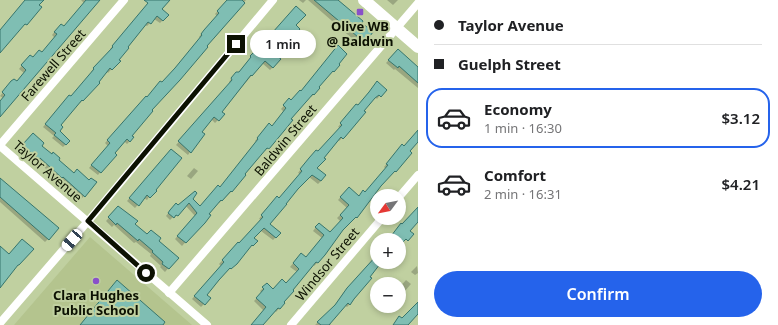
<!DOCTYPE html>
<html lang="en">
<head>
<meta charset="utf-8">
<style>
  body { margin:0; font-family:"Noto Sans",sans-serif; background:#f2f2f2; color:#202124; height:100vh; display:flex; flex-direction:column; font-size:15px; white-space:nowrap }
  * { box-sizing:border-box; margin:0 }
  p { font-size:13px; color:#757577 }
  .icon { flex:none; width:22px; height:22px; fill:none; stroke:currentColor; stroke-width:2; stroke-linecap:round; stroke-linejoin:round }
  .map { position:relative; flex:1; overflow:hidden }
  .sheet { display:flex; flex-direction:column; background:#fff; width:360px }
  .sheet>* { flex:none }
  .top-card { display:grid; align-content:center; height:88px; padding:0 16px; background:#fff }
  .needle { width:26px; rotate:238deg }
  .fabs { position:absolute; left:370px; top:189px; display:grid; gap:8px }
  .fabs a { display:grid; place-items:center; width:36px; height:36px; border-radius:50%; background:#fff; box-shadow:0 2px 6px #0003; font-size:20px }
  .end { position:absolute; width:18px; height:18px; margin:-9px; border:5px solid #0c1102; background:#fff; box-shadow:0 0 0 2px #fff }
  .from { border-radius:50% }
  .bubble { position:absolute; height:28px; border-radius:14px; background:#fff; box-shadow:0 2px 6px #0003; font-size:13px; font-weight:600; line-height:28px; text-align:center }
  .car { position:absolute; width:12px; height:24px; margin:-12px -6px; border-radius:5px; box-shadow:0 0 3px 1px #0007; background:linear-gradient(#fff 24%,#345 0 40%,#fff 0 76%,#345 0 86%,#fff 0) }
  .top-card b { display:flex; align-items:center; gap:14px; height:38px; font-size:15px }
  .top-card b+b { border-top:1px solid #e0e0e0 }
  .top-card i { width:10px; height:10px; background:#202124 }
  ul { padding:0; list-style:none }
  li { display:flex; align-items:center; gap:12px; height:60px; margin:0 8px 6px; padding:0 8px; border:2px solid transparent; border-radius:16px }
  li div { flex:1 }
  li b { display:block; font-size:15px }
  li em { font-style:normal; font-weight:600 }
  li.selected { border-color:#2563eb }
  li>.icon { width:36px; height:36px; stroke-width:1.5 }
  .cta { display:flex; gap:8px; margin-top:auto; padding:8px 16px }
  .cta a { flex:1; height:46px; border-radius:24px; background:#2563eb; color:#fff; font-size:16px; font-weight:600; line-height:46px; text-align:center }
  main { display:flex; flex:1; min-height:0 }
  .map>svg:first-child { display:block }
  .built { fill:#b4c48e }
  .shadow { fill:#0003 }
  .building { fill:#7fbeb3; stroke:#37756c }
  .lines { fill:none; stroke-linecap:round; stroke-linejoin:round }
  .minor { stroke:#fff; stroke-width:8 }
  .secondary { stroke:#fff; stroke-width:12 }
  .route { stroke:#0c1102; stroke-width:5 }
  .poi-dot { fill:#8951c9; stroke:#c0d0a0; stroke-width:1.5 }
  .labels { text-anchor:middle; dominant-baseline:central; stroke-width:4; stroke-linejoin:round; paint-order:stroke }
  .poi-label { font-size:13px; font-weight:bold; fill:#0c1102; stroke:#c0d0a0 }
  .street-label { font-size:13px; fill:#0c1102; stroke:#c0d0a0 }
</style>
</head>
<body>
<main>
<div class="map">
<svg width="418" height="325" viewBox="0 0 418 325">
  <rect width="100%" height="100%" fill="#c0d0a0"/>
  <!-- built -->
  <path class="built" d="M90,237L192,325H14Z"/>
  <!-- shadow -->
  <g class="shadow">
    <path d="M81,0H99L0,116V102L3,98L0,96L8,86L16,82L24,73L19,69L27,59L33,58L42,53L55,38L52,35L58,28L64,27L84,3Z"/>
    <path d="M151,0H168L160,9L162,21L160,23L154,19L147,26L145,25L118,60L119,61L108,73L106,71L97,82L98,83L80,103L79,102L59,125L58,131L69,141L63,147L52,138L54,136L43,127L67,99L71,97L92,73L91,72L96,65L111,50L110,49Z"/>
    <path d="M228,0H246L151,110L131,136L130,141L127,144L124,141L98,175L89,168L108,146L105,143L143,100L147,98L172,72L200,38L199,37L201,34L217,16L215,14Z"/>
    <path d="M299,0H306L303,3Z"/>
    <path d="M308,0H337L372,33L360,46L354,42L355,41Z"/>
    <path d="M387,0H398L393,5Z"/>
    <path d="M295,25L290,39L297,46L291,52L281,43L272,53L273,67L270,70L262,63L221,112L218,120L215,123L211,119L200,132L190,152L188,155L176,145L222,93L230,83L229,82L233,76L238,73L256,51Z"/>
    <path d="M335,50L333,71L317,87L314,94L311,97L310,96L290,119L283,131L265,151L264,150L244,174L245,175L231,192L219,203L218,202L208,214L204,222L182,246L175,239L195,216L185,205L174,218L173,217L170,220L166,216L173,207H178L191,199L200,208L220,188L256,142L255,141L266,127H272L284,112L281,109L289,100L291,101L301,92Z"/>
    <path d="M398,50L418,68V88L395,69L394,70L386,63Z"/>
    <path d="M385,90L377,99L375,97L373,99L344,136L339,141L338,140L316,168L325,175L321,181L318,184L309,177L306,179L268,224L276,237L273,240L261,231L253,238L256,241L218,280L206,295L209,298L204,304L201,307L192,299L221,266L219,264L238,244L239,245L261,220L259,219L264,212L279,199L300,174L298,173L306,162L318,153L340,128L338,127L353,108Z"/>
    <path d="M418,130V141L395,171L392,174L391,173L380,186L356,217L342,229L325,255L314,266L313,264L282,302L284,303L276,312L275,311L262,325H252L264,311L254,301L262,293L260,291L267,284L273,290L286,284L297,272L290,267L298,257L306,258L322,238L313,231L316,227L330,234L341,222L337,218L347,208L338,200L346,191L359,197L365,193L386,169L384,167L399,149L403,147Z"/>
    <path d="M30,137L73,174L84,196L81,199L59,179L58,181L37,160L35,162L27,155L21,148Z"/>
    <path d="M168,154L149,197L147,200L144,198L135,208L127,201Z"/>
    <path d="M194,168L198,171L191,179L187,176Z"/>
    <path d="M0,179L48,239L45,242L0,202Z"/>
    <path d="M119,207L134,224L177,258L165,272L160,267L161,266L150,256L151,254L136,242L134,243L114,225L112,227L106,221Z"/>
    <path d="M377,256V262H381L350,304L347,307L344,305L330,323L331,324L330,325H315L333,308L344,292Z"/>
    <path d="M417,266L418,273L415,275L411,272Z"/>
    <path d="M406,280L411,284L404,292L399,288Z"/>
    <path d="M117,281L162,325H80Z"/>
    <path d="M383,306H392L388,310Z"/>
  </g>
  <!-- building -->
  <g class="building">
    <path d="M25,0H44L39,5L42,7L27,25L25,24L0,53V30Z"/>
    <path d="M86,0H100L0,117V101L5,95L2,92L11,81L14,79L17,81L26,70L21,65L30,55L33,57L39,50L42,52L57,34L54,32L61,24L64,26Z"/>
    <path d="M144,0H170L162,9L169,15L163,21L157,16L151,24L148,22L128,47L129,48L119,60L121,61L112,70L110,68L99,82L100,83L83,101L82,100L61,125L63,127L60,131L70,141L66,145L54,135L56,133L45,124L69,95L71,96L94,69L93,68L113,47L112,46L148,3Z"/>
    <path d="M227,0H242L245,3L207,46L208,47L180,80L152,110L153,111L132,136L134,137L130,142L127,139L115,153L117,155L101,173L91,165L110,143L107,140L146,96L147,97L160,81L162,82L175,68L202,35L201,34L204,30L219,13L217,11Z"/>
    <path d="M314,0H338L363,21L362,23L373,32L364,44L357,38L358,37Z"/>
    <path d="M296,6L306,15L296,25L300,29L291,39L299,46L295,50L284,41L273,53L281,59L273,68L265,61L252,76L251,75L222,112L225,114L219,121L214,117L202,132L205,134L191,153L178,141L224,89L232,80L231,78L236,72H239L251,57L250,56L256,50H257Z"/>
    <path d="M338,45L347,54L339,64L340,65L334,72L333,71L319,87L320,88L314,95L313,94L291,119L293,120L284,131L269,149L267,148L245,174L246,175L232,192L231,191L222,201L221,200L209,214L211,215L205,223L186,243L177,236L197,213L189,203L178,216L176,215L174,218L168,213L170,210L176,203L178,205L195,191L197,193L193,199L200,206L218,185L220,187L258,139L257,138L269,123L272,126L286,108L283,105L289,98L291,100L300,90L301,91Z"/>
    <path d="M398,49L418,67V83L399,66L398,68L388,60Z"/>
    <path d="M377,81L387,90L381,97L379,95L375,98L364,111L366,112L345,137L343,139L341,137L324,158L326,159L317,168L326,175L321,181L312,175L298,189L286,204H287L270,224L281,233L276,238L264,228L254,238L258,241L253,246L252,245L237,264L231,269L230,268L219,280L207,295L211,298L205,305L194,296L224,262L222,260L238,242L239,243L263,217L261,215L267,208L277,196L279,198L302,171L300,169L309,158L316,150L318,151L342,125L340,123L356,104L358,105L369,92Z"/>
    <path d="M418,130V142L410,151L412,153L396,172L395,171L381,186L357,218L356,217L343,230L325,255L318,263L316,262L293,290L294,291L284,302L285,303L280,309L278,308L263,325H251L266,307L256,298L264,289L262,287L267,283L273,289L282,279L286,283L299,269L293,263L301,253L306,257L324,235L315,227L319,223L330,232L343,218L340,215L349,205L340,197L349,187L359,196L363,190L365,192L388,165L386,164L402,144L404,146Z"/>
    <path d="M33,133L43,142L44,143L42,146L52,154L53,152L60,158L59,160L74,173L77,169L89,180L91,178L97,182L85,197L63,177L62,178L40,158L39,159L25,148L26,147L23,144Z"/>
    <path d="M171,149L182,158L156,190L157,191L150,198L147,195L139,206L129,198Z"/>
    <path d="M0,178L59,228L49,240L0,197Z"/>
    <path d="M118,206L138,221L135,224L147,234L151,230L161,238L159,241L179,258L169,269L162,264L163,262L152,252L153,251L139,239L138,241L117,223L116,225L108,217Z"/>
    <path d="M418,207V222L410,231L414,234L408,241L406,239L399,246V240H388L401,223L402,224Z"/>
    <path d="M22,239L34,249L19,265H18L0,288V246L9,254Z"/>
    <path d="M377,255V262L380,264L370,277L372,278L354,299L350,305L348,303L329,325H321L317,322L335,305L347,288Z"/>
    <path d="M117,280L165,322L163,325H80Z"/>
    <path d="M418,302V314L408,325H393L399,316L402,318Z"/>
  </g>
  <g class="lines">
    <!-- minor -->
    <g class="minor">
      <path d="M0,145L124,0"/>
      <path d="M0,146L207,325"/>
      <path d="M399,197L418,175"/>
      <path d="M169,293L418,3"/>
      <path d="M0,323L95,213L273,0"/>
      <path d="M291,325L382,218"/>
    </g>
    <!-- secondary -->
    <path class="secondary" d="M364,0L418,47"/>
  </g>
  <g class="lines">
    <!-- route -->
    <path class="route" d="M146,273L88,221L236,44"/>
  </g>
  <!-- markers -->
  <g class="poi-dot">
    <rect x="356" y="8" width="8" height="8" rx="2"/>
    <circle cx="96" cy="281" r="4"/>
  </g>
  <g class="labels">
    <!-- poi labels -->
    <g class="poi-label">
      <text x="360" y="26">Olive WB<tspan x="360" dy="15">@ Baldwin</tspan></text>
      <text x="96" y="295">Clara Hughes<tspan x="96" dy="15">Public School</tspan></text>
    </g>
    <!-- street labels -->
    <g class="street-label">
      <text transform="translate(53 65) rotate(-49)">Farewell Street</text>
      <text transform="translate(285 140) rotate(-50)">Baldwin Street</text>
      <text transform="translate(48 171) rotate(41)">Taylor Avenue</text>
      <text transform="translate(327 264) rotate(-50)">Windsor Street</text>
    </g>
  </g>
</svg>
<div class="fabs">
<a><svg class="needle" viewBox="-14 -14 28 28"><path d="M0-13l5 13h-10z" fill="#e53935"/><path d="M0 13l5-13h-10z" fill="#757577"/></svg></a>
<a>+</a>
<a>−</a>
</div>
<i class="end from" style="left:146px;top:273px"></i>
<i class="end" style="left:236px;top:44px"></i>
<div class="bubble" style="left:250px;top:30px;width:66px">1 min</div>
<i class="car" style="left:72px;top:240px;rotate:221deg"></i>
</div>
<section class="sheet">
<div class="top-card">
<b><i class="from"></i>Taylor Avenue</b>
<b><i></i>Guelph Street</b>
</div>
<ul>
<li class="selected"><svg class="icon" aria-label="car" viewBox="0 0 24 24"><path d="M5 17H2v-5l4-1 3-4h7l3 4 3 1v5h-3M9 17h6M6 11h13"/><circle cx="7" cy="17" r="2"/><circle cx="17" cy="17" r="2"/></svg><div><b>Economy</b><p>1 min · 16:30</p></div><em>$3.12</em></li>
<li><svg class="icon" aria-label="car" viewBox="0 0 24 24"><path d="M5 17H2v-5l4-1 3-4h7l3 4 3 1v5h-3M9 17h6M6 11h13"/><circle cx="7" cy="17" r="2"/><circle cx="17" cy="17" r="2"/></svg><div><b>Comfort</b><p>2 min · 16:31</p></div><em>$4.21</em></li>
</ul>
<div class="cta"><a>Confirm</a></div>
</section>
</main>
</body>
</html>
